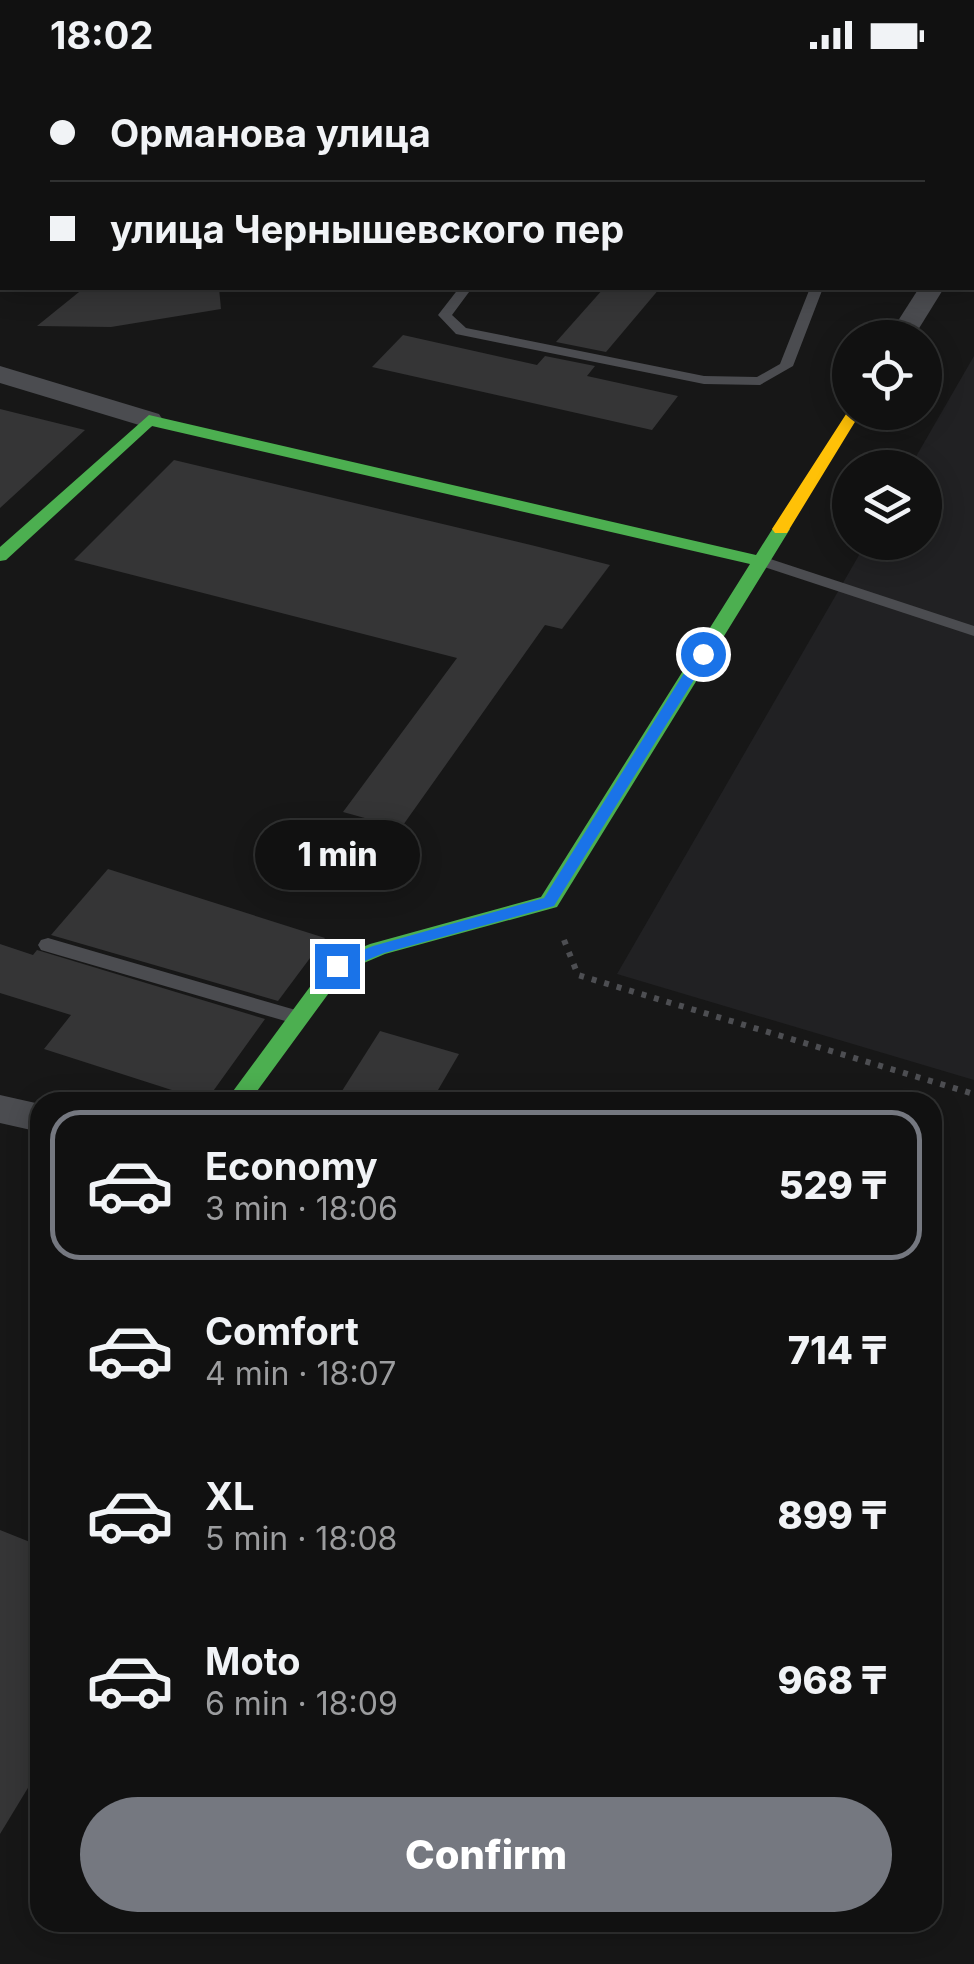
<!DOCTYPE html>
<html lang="en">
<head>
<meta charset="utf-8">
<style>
  body { margin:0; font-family:Inter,sans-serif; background:#1e1f1f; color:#f1f3f6; height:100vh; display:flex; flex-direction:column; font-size:38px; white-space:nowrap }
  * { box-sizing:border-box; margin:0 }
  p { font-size:32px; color:#9c9d9f }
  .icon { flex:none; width:55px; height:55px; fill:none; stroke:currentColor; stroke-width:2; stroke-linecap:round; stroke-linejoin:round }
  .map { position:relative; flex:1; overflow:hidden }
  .sheet { position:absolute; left:30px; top:1022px; width:912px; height:840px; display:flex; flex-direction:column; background:#111; border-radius:30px; box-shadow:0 5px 25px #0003,0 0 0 2px #303131 }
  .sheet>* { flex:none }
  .guide { position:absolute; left:0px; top:0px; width:975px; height:220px; box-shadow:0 5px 25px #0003,0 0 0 2px #303131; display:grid; align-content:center; height:220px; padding:0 50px; background:#111 }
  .controls { position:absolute; left:832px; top:250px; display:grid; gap:20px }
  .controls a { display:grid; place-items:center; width:110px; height:110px; border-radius:50%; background:#111; box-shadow:0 5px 25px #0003,0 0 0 2px #303131; font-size:50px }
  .end { position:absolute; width:45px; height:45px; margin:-22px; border:12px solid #1a73e8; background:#fff; box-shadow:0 0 0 5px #fff }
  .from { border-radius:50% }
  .bubble { position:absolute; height:70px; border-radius:35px; background:#111; box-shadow:0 5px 25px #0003,0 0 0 2px #303131; font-size:32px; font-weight:800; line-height:70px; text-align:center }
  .guide b { display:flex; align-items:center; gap:35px; height:95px; font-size:38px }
  .guide b+b { border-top:2px solid #303131 }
  .guide i { width:25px; height:25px; background:#f1f3f6 }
  ul { padding:18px 0 0; list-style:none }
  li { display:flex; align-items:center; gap:30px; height:150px; margin:0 20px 15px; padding:0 30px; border:5px solid transparent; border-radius:30px }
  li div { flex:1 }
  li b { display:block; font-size:38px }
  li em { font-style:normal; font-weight:800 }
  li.on { border-color:#757880 }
  li>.icon { width:90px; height:90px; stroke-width:1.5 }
  .cta { display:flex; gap:20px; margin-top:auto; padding:20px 50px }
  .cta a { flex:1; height:115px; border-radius:60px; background:#757880; color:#fff; font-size:40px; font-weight:800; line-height:115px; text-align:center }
  .status { display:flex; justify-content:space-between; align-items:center; height:70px; padding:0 50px; background:#111; direction:ltr }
  .status svg { height:28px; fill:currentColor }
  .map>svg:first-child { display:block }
  .built { fill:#212123 }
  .building { fill:#353536 }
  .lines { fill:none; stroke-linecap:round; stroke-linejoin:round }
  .path { stroke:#4d4e52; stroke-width:6; stroke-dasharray:5 8; stroke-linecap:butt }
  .lane { fill:#4b4c50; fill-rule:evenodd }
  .street { fill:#4b4c50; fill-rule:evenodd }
  .fast { fill:#4caf50; fill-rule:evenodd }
  .slow { fill:#ffc107; fill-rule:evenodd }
  .route { fill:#1a73e8 }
</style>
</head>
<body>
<div class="status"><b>18:02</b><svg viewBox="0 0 49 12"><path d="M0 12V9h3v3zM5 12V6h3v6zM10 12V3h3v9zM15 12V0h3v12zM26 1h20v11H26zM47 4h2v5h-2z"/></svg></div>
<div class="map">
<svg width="974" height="1894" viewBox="0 0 974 1894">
  <rect width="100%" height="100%" fill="#171717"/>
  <!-- built -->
  <path class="built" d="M974,286V1010L617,904L866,473L925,472V398L910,397Z"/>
  <!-- building -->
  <g class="building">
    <path d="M84,218H219L221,239L111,257L37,256Z"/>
    <path d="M604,218H660L606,282L556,272Z"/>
    <path d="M403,265L537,295L545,286L595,296L587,306L678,326L652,360L372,297Z"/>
    <path d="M0,339L85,360L0,438Z"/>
    <path d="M174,390L535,476L610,495L562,559L545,555L401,758L343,742L457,588L74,490Z"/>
    <path d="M108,799L325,868L278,931L51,865Z"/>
    <path d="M0,874L33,885L37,880L265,949L206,1031L44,979L71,945L0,923Z"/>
    <path d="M380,961L459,984L431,1032H335Z"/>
    <path d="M0,1460L40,1476V1698L0,1764Z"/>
  </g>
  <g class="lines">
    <!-- path -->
    <path class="path" d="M564,870L578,905L974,1024"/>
    <!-- lane -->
    <g class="lane">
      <path d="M434,0H455L457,2H436Z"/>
      <path d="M0,25L2,26V33H0Z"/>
      <path d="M972,93L974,94V102L972,101Z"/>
      <path d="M459,218H472L452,245L466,258L704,306L757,307L780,294L810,218H823L793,296L760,315L704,314L456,264L438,245Z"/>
      <path d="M761,486L974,556V566L755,494L753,491Z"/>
      <path d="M48,868L306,943L309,948L299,955L41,880L38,875L41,870Z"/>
    </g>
    <!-- street -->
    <g class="street">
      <path d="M0,0H12L1,6Z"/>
      <path d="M806,0H840L842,2H808Z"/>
      <path d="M974,0V12H972V2H964Z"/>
      <path d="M974,141V158H972V141Z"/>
      <path d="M919,218H944L913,268H887Z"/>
      <path d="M0,296L159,344L163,350L149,358L0,313Z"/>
      <path d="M0,1025L40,1034V1062L0,1053Z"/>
    </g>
    <!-- fast -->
    <path class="fast" d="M149,345L756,485L775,455L781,454L790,459L557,837L385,884L345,901L249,1032H225L329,891L370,874L541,827L750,494L152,356L6,490L0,491V477Z"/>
    <!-- slow -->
    <path class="slow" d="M850,338V342H861L787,463H775L772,459Z"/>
  </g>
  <!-- route -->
  <path class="route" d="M703,579L710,584L554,836L384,883L343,900H332V892L373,876L544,828L696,584Z"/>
</svg>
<div class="controls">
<a><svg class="icon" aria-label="locate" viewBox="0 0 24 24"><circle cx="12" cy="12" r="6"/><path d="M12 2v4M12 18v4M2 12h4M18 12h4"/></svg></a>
<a><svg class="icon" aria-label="layers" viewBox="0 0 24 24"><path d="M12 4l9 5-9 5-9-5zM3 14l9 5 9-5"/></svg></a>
</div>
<i class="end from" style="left:703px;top:584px"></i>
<i class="end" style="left:337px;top:896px"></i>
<div class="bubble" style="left:255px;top:750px;width:165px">1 min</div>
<div class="guide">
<b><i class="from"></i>Орманова улица</b>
<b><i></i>улица Чернышевского пер</b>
</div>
<section class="sheet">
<ul>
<li class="on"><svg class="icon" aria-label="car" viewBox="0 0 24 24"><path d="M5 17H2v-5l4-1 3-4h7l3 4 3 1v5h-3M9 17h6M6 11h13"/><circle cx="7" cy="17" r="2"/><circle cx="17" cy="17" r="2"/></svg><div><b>Economy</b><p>3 min · 18:06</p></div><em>529 ₸</em></li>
<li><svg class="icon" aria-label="car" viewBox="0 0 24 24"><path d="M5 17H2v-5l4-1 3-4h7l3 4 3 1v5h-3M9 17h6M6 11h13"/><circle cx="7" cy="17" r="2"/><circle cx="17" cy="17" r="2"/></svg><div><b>Comfort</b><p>4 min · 18:07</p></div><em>714 ₸</em></li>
<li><svg class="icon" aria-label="car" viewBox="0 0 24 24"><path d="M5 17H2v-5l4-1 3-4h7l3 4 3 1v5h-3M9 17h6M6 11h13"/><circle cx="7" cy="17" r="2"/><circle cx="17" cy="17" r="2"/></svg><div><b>XL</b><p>5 min · 18:08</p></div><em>899 ₸</em></li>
<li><svg class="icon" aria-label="car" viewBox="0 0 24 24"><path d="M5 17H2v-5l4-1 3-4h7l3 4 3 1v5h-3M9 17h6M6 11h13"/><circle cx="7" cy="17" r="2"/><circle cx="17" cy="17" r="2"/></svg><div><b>Moto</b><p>6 min · 18:09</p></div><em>968 ₸</em></li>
</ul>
<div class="cta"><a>Confirm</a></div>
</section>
</div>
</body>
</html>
